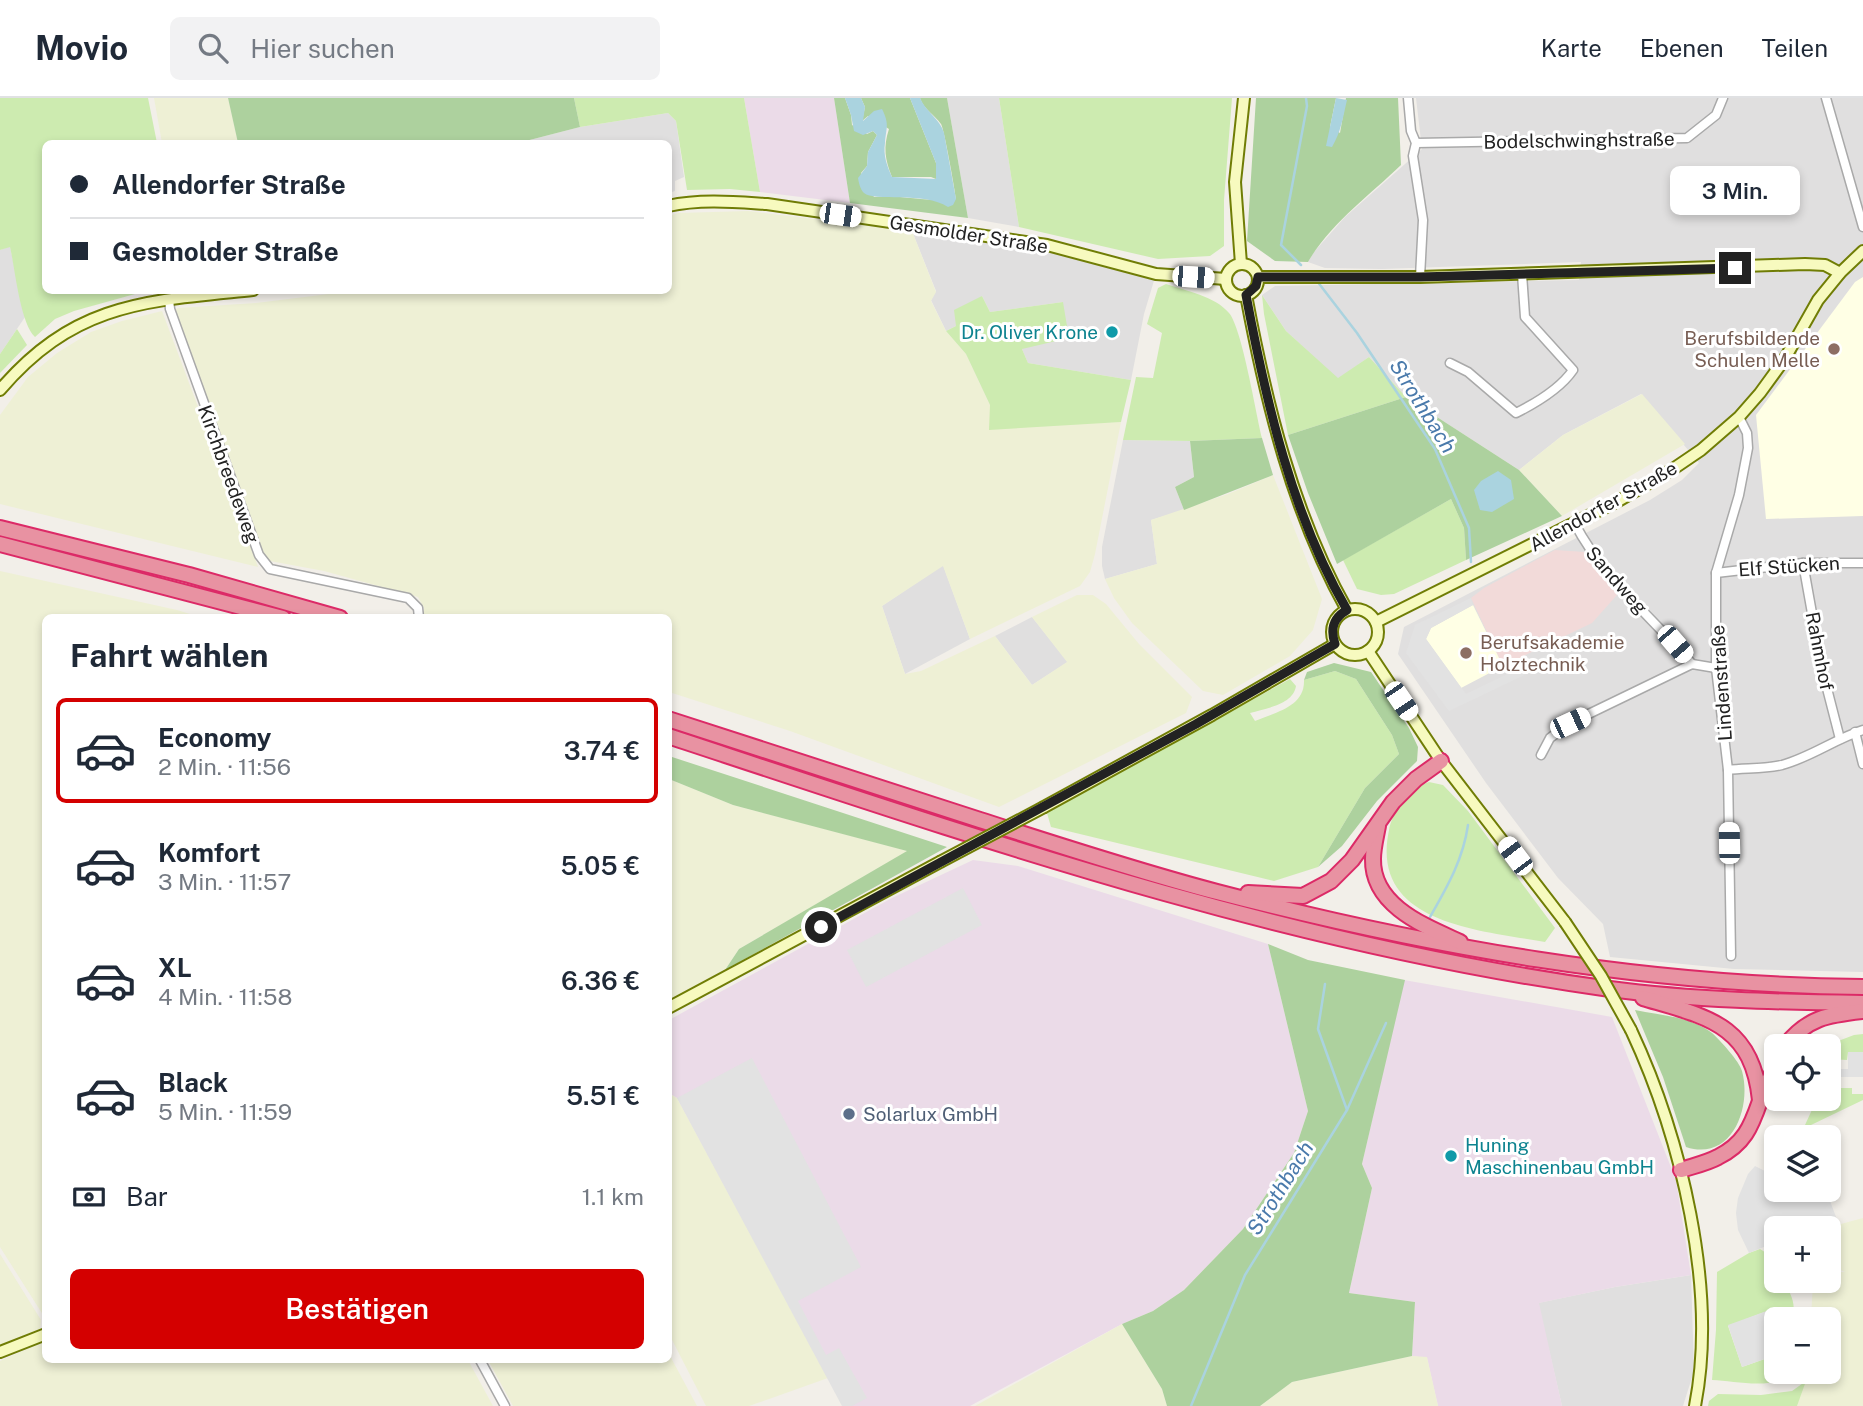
<!DOCTYPE html>
<html lang="de">
<head>
<meta charset="utf-8">
<style>
  body { margin:0; font-family:"Public Sans",sans-serif; background:#f2f2f3; color:#1f2937; height:100vh; display:flex; flex-direction:column; font-size:26px; white-space:nowrap }
  * { box-sizing:border-box; margin:0 }
  p { font-size:23px; color:#747a83 }
  .icon { flex:none; width:38px; height:38px; fill:none; stroke:currentColor; stroke-width:2; stroke-linecap:round; stroke-linejoin:round }
  .map { position:relative; flex:1; overflow:hidden }
  .details { position:absolute; left:42px; top:516px; width:630px; height:749px; display:flex; flex-direction:column; background:#fff; border-radius:10px; box-shadow:0 4px 10px #0003 }
  .details>* { flex:none }
  .guide { position:absolute; left:42px; top:42px; width:630px; height:154px; border-radius:10px; box-shadow:0 4px 10px #0003; display:grid; align-content:center; height:154px; padding:0 28px; background:#fff }
  .fabs { position:absolute; left:1764px; top:936px; display:grid; gap:14px }
  .fabs a { display:grid; place-items:center; width:77px; height:77px; border-radius:10px; background:#fff; box-shadow:0 4px 10px #0003; font-size:35px }
  .end { position:absolute; width:32px; height:32px; margin:-16px; border:9px solid #222; background:#fff; box-shadow:0 0 0 4px #fff }
  .from { border-radius:50% }
  .bubble { position:absolute; height:49px; border-radius:10px; background:#fff; box-shadow:0 4px 10px #0003; font-size:23px; font-weight:600; line-height:49px; text-align:center }
  .car { position:absolute; width:21px; height:42px; margin:-21px -10px; border-radius:9px; box-shadow:0 0 5px 2px #0007; background:linear-gradient(#fff 24%,#345 0 40%,#fff 0 76%,#345 0 86%,#fff 0) }
  .guide b { display:flex; align-items:center; gap:24px; height:66px; font-size:26px }
  .guide b+b { border-top:2px solid #e0e1e3 }
  .guide i { width:18px; height:18px; background:#1f2937 }
  ul { padding:0; list-style:none }
  li { display:flex; align-items:center; gap:21px; height:105px; margin:0 14px 10px; padding:0 14px; border:4px solid transparent; border-radius:10px }
  li div { flex:1 }
  li b { display:block; font-size:26px }
  li em { font-style:normal; font-weight:600 }
  li.active { border-color:#d40000 }
  li>.icon { width:63px; height:63px; stroke-width:1.5 }
  h2 { padding:0 28px; font-size:32px; line-height:84px }
  .pay { display:flex; align-items:center; gap:18px; height:77px; padding:0 28px; font-size:26px }
  .pay p { margin-inline-start:auto }
  .cta { display:flex; gap:14px; margin-top:auto; padding:14px 28px }
  .cta a { flex:1; height:80px; border-radius:10px; background:#d40000; color:#fff; font-size:28px; font-weight:600; line-height:80px; text-align:center }
  header { display:flex; align-items:center; gap:42px; box-sizing:border-box; height:98px; padding:0 35px; background:#fff; border-bottom:2px solid #e0e1e3 }
  header strong { font-size:33px }
  nav { display:flex; gap:38px; margin-inline-start:auto; font-size:24px }
  .search { width:490px; height:63px; background:#f2f2f3; display:flex; align-items:center; gap:18px; box-sizing:border-box; padding:0 24px; border-radius:10px; color:#747a83; font-size:26px }
  .map>svg:first-child { display:block }
  .residential { fill:#e0dfdf }
  .commercial { fill:#f2dad9 }
  .industrial { fill:#ebdbe8 }
  .education { fill:#ffffe5 }
  .farmland { fill:#eef0d5 }
  .grass { fill:#cdebb0 }
  .forest { fill:#add19e }
  .parking { fill:#e2e2e2 }
  .water { fill:#aad3df }
  .lines { fill:none; stroke-linecap:round; stroke-linejoin:round }
  .stream { stroke:#aad3df; stroke-width:2.5 }
  .street-casing { stroke:#a9a9a9; stroke-width:11 }
  .secondary-casing { stroke:#707d05; stroke-width:14 }
  .highway-casing { stroke:#dc2a67; stroke-width:18 }
  .street { stroke:#fff; stroke-width:8 }
  .secondary { stroke:#f7fabf; stroke-width:10 }
  .highway { stroke:#e892a2; stroke-width:14 }
  .secondary-bridge-casing { stroke:#707d05; stroke-width:14; stroke-linecap:butt }
  .secondary-bridge { stroke:#f7fabf; stroke-width:10 }
  .route { stroke:#222; stroke-width:9 }
  .culture-dot { fill:#0f9aa8; stroke:#fff; stroke-width:2.5 }
  .education-dot { fill:#8d6e63; stroke:#fff; stroke-width:2.5 }
  .service-dot { fill:#5c6f8a; stroke:#fff; stroke-width:2.5 }
  .labels { text-anchor:middle; dominant-baseline:central; stroke-width:6; stroke-linejoin:round; paint-order:stroke }
  .street-label { font-size:19px; fill:#222; stroke:#fff }
  .culture-label { font-size:19px; fill:#0d838f; stroke:#fff; text-anchor:end }
  .education-label { font-size:19px; fill:#785e54; stroke:#fff; text-anchor:end }
  .service-label { font-size:19px; fill:#4e5e75; stroke:#fff; text-anchor:start }
  .water-label { font-size:21px; font-style:italic; fill:#4a7aab; stroke:#fff }
</style>
</head>
<body>
<header>
<strong>Movio</strong>
<div class="search"><svg class="icon" aria-label="search" viewBox="0 0 24 24"><circle cx="10" cy="10" r="6"/><path d="M15 15l6 6"/></svg>Hier suchen</div>
<nav><a>Karte</a><a>Ebenen</a><a>Teilen</a></nav>
</header>
<div class="map">
<svg width="1863" height="1308" viewBox="0 0 1863 1308">
  <rect width="100%" height="100%" fill="#f2efe9"/>
  <!-- residential -->
  <g class="residential">
    <path d="M947,0H999L1019,129L968,120Z"/>
    <path d="M1416,0H1863V874L1734,871L1610,859L1603,826L1558,780L1486,685L1398,556L1404,529L1650,402L1682,382L1699,365L1641,296L1563,337L1519,372L1406,299L1369,259L1338,281L1286,233L1262,197L1275,188L1579,182L1581,164L1382,171L1325,170L1308,164L1314,154L1345,119L1422,51Z"/>
    <path d="M668,15L676,23L684,79L675,83V93L669,95L668,46H514L580,29Z"/>
    <path d="M912,133L1047,147L1156,176L1144,216L1131,282L1028,265L1022,251L1063,204L990,214L982,198L956,228L946,233L931,202L936,193Z"/>
    <path d="M10,148L25,219L0,256V152Z"/>
    <path d="M1123,342L1190,343L1194,379L1175,389L1184,412L1151,422L1157,466L1105,481L1102,468V449Z"/>
    <path d="M943,467L970,541L905,576L882,508Z"/>
    <path d="M1032,519L1068,564L1032,587L995,538Z"/>
    <path d="M1691,1177L1694,1273L1683,1308H1562L1538,1205L1615,1189Z"/>
  </g>
  <!-- commercial -->
  <path class="commercial" d="M1555,452L1585,454L1617,497L1592,525L1503,568L1471,500L1484,490Z"/>
  <!-- industrial -->
  <g class="industrial">
    <path d="M744,0H834L850,105L760,94Z"/>
    <path d="M973,762L1018,768L1268,846L1308,1013L1294,1055L1243,1131L1184,1192L1153,1213L1122,1226L970,1308H843L677,1000L669,995V922L892,800Z"/>
    <path d="M1404,882L1612,919L1676,1082L1691,1177L1615,1189L1539,1205L1562,1308H1438L1427,1260L1412,1258L1415,1204L1349,1195L1372,1090L1362,1066Z"/>
  </g>
  <!-- education -->
  <g class="education">
    <path d="M1863,179V418L1766,421L1756,317L1855,184Z"/>
    <path d="M1473,507L1503,568L1461,590L1426,541L1431,530Z"/>
  </g>
  <!-- farmland -->
  <g class="farmland">
    <path d="M154,0H228L238,45H162Z"/>
    <path d="M748,113L912,133L936,194L931,203L946,233L966,256L990,307L1064,326L1121,324L1095,456L1090,474L1080,488L970,541L943,468L882,508L905,576L921,573L995,538L1032,587L1067,564L1032,519L1077,497H1093L1106,506L1139,546L1192,599L1186,615L999,709L790,633L669,594L668,520H424V510L418,499L324,473L270,463L260,453L174,212L178,210L256,205L361,192H668L669,118L678,115Z"/>
    <path d="M162,213L253,455L258,469L0,406V317L28,279L57,255L91,234L122,223Z"/>
    <path d="M1642,296L1685,346L1562,418L1519,372L1563,337Z"/>
    <path d="M1273,377L1322,501L1313,532L1290,558L1223,597L1203,593L1132,525L1114,500L1105,481L1157,466L1151,422L1228,396Z"/>
    <path d="M0,473L177,512L203,520H46L45,1220L0,1149Z"/>
    <path d="M669,681L733,707L908,753L739,851L725,872L669,902Z"/>
    <path d="M668,995L677,1000L828,1280L749,1308H706L669,1236Z"/>
    <path d="M1863,1120V1308H1797L1808,1274H1829V1222L1811,1221L1813,1183H1829V1174H1845L1829,1167V1130H1826Z"/>
    <path d="M0,1156L41,1222L40,1232L0,1249Z"/>
    <path d="M1122,1226L1162,1291L1167,1308H975Z"/>
    <path d="M45,1243L46,1262H468L493,1308H0V1263Z"/>
    <path d="M669,1256L697,1308H513L488,1262H668Z"/>
    <path d="M1412,1258L1427,1259L1438,1308H1260L1292,1284Z"/>
  </g>
  <!-- grass -->
  <g class="grass">
    <path d="M0,0H148L157,45L46,46V192H134L135,196L74,213L55,221L35,239C20,225 15,170 10,149L0,152Z"/>
    <path d="M574,0H744L760,94L730,91L687,92L676,23L668,15L580,29Z"/>
    <path d="M999,0H1232L1224,102V148L1210,158L1158,161L1019,129Z"/>
    <path d="M1166,186C1186,193 1215,198 1229,215C1242,230 1256,316 1262,340L1190,343L1123,342L1136,279L1153,280L1162,235L1147,226L1158,190Z"/>
    <path d="M1262,197L1286,233L1338,280L1369,259L1406,299L1288,337L1264,216Z"/>
    <path d="M982,198L990,214L1063,204L1069,240L1022,251L1028,265L1131,282L1121,324L989,332L990,307L966,256L946,233L956,228L954,212Z"/>
    <path d="M17,231L27,247L0,275V256Z"/>
    <path d="M1451,401L1464,430L1466,462L1394,496L1381,497L1357,491L1343,462Z"/>
    <path d="M1335,573L1356,581L1392,637L1399,656L1365,690L1318,769L1274,783L1051,729L1047,715L1290,581L1296,588C1293,607 1266,610 1250,615L1255,623C1276,614 1305,609 1304,582Z"/>
    <path d="M1429,684L1443,687L1468,713L1555,830L1545,844C1479,832 1369,826 1389,732C1392,714 1411,689 1429,684Z"/>
    <path d="M1863,936V954H1848L1847,962L1829,961V948H1825L1854,937Z"/>
    <path d="M1829,990H1852V996H1863V1002L1811,1027H1805L1816,1003L1812,1001H1829Z"/>
    <path d="M1760,1151C1772,1157 1776,1170 1776,1183H1784C1790,1195 1797,1206 1792,1219L1780,1221L1775,1210L1728,1228L1742,1269L1776,1257V1274H1793C1777,1293 1736,1283 1712,1282L1716,1232L1717,1174L1749,1155Z"/>
    <path d="M1806,1283L1797,1308H1708L1709,1303L1718,1296L1761,1297L1792,1293Z"/>
  </g>
  <!-- forest -->
  <g class="forest">
    <path d="M228,0H574L580,29L514,46L238,45Z"/>
    <path d="M834,0H845L851,17L852,27L867,36L873,33L877,37L868,54L867,68L861,75L874,99C902,96 929,105 956,101C955,92 944,30 941,26C934,16 924,12 920,0H947L968,120L850,105Z"/>
    <path d="M861,0H910L936,65V81L931,79H892C885,62 883,49 889,31L868,18L862,23L865,9Z"/>
    <path d="M1256,0H1336L1330,29L1340,35L1346,0H1398L1401,67C1370,97 1330,126 1308,164L1275,163L1247,143Z"/>
    <path d="M1406,299L1519,372L1562,418L1466,462L1464,430L1451,401L1337,466L1308,395L1288,337Z"/>
    <path d="M1262,340L1273,377L1184,412L1175,389L1194,379L1190,343Z"/>
    <path d="M1334,565L1371,574L1409,630L1418,649L1417,663L1377,703L1342,748L1318,769L1365,690L1399,656L1392,637L1356,581L1335,573L1304,582L1307,574Z"/>
    <path d="M668,658H669L947,749L725,872L739,851L907,753L733,707L669,681Z"/>
    <path d="M1268,846L1308,862L1405,882L1362,1066L1372,1090L1349,1195L1415,1204L1412,1258L1292,1284L1260,1308H1167L1162,1291L1122,1226L1153,1213L1184,1192L1243,1131L1294,1055L1308,1013Z"/>
    <path d="M1635,912C1660,917 1692,919 1712,935C1719,941 1740,964 1742,973C1752,1009 1732,1064 1686,1049L1663,979Z"/>
  </g>
  <!-- parking -->
  <g class="parking">
    <path d="M1471,500L1473,507L1431,530L1426,541L1466,596L1553,554L1556,562L1449,613L1406,555L1415,527Z"/>
    <path d="M963,790L982,827L866,889L847,852Z"/>
    <path d="M1848,954H1863V979H1832L1831,971H1848Z"/>
    <path d="M752,960L861,1169L798,1203L826,1257L839,1250L867,1300L852,1308H842L677,1000Z"/>
    <path d="M1755,1068L1765,1073L1776,1069V1092H1826L1839,1127L1826,1130H1776V1144L1749,1155L1738,1132L1736,1115L1738,1100L1748,1076Z"/>
    <path d="M1775,1210L1780,1221L1776,1222V1257L1742,1269L1728,1227Z"/>
  </g>
  <!-- water -->
  <g class="water">
    <path d="M845,0H861L865,9L863,23L874,13L882,11C890,27 886,30 885,45C883,57 887,68 892,79L936,81V65L910,0H920C926,14 940,21 944,35L956,101L953,107L948,109C924,93 874,104 864,95C860,91 859,85 858,80L867,68L868,54L877,37L873,33L863,37L854,33L851,17Z"/>
    <path d="M1336,0L1347,2C1343,19 1341,34 1332,49L1326,48Z"/>
    <path d="M1498,373L1511,382L1514,401L1492,414L1480,412L1474,392L1481,383Z"/>
  </g>
  <g class="lines">
    <!-- stream -->
    <g class="stream">
      <path d="M1301,167L1281,147L1307,8L1306,0"/>
      <path d="M1317,183L1357,235L1435,351L1469,430L1471,464"/>
      <path d="M1430,819C1447,789 1463,762 1468,727"/>
      <path d="M1347,1012L1386,925"/>
      <path d="M1191,1308L1245,1177L1347,1012L1318,931L1325,886"/>
    </g>
    <!-- street casing -->
    <g class="street-casing">
      <g id="street">
        <path d="M1408,0L1411,33L1416,45L1413,58L1423,122L1420,179"/>
        <path d="M1826,0L1863,129"/>
        <path d="M1416,45L1687,40L1716,17L1723,0"/>
        <path d="M169,201L170,211L259,457L270,471L408,500L418,510L419,520"/>
        <path d="M1450,265L1468,274L1516,315C1536,305 1560,291 1573,272L1525,219L1522,176"/>
        <path d="M1575,426C1603,480 1653,520 1692,566"/>
        <path d="M1803,465L1822,571L1840,641"/>
        <path d="M1716,475L1803,465H1863"/>
        <path d="M1855,634L1863,666"/>
        <path d="M1541,657L1550,640L1570,625L1692,566L1716,570"/>
        <path d="M1728,672C1745,670 1766,671 1782,667C1811,659 1835,641 1863,632"/>
        <path d="M1731,858L1728,672L1716,570V475L1739,397L1748,350L1747,335L1739,319"/>
        <path d="M480,1262L505,1308"/>
      </g>
    </g>
    <!-- secondary casing -->
    <g class="secondary-casing">
      <g id="secondary">
        <path d="M668,108C701,101 734,104 767,106L1047,147L1156,176L1226,181"/>
        <path d="M1241,166L1235,84L1244,0"/>
        <circle cx="1242" cy="182" r="16"/>
        <path d="M1258,179H1420L1805,166L1825,167L1840,175"/>
        <path d="M1246,197C1266,304 1293,416 1347,512"/>
        <path d="M0,292C75,204 147,203 253,192"/>
        <circle cx="1355" cy="534" r="23"/>
        <path d="M1376,524L1620,402L1673,371L1701,352L1739,319L1760,295L1784,262L1818,202L1840,175L1863,153"/>
        <path d="M1368,553L1441,663L1565,824"/>
        <path d="M1044,709L1212,617L1335,546"/>
        <path d="M668,910L940,764"/>
        <path d="M1631,932C1681,1039 1718,1191 1695,1308"/>
        <path d="M0,1254L46,1236"/>
      </g>
    </g>
    <!-- highway casing -->
    <g class="highway-casing">
      <g id="highway">
        <path d="M0,430L189,477L340,520"/>
        <path d="M0,446L283,520"/>
        <path d="M668,621C772,655 876,689 980,722C1058,747 1137,773 1217,794C1428,849 1644,887 1863,889"/>
        <path d="M668,638C977,740 1287,847 1610,891C1693,902 1779,904 1863,905"/>
        <path d="M1378,728C1376,739 1373,750 1373,761C1372,808 1425,828 1460,844"/>
        <path d="M1248,795L1303,798L1331,783L1352,762L1393,704L1416,681L1441,663"/>
        <path d="M1643,900C1707,919 1752,926 1760,1002"/>
        <path d="M1785,948C1808,919 1828,917 1863,913"/>
        <path d="M1681,1072C1693,1068 1707,1065 1718,1059C1744,1046 1751,1029 1760,1003C1764,991 1771,979 1776,967"/>
      </g>
    </g>
    <!-- street -->
    <use href="#street" class="street"/>
    <!-- secondary -->
    <use href="#secondary" class="secondary"/>
    <!-- highway -->
    <use href="#highway" class="highway"/>
    <!-- secondary-bridge casing -->
    <g class="secondary-bridge-casing">
      <g id="secondary-bridge">
        <path d="M940,764L1044,709"/>
        <path d="M1565,824L1601,878L1631,932"/>
      </g>
    </g>
    <!-- secondary-bridge -->
    <use href="#secondary-bridge" class="secondary-bridge"/>
  </g>
  <g class="lines">
    <!-- route -->
    <path class="route" d="M821,829L1196,626L1335,546C1330,531 1333,520 1347,512C1292,417 1266,304 1246,197L1256,188L1258,179H1420L1735,170"/>
  </g>
  <!-- markers -->
  <g class="culture-dot">
    <circle cx="1112" cy="234" r="7"/>
    <circle cx="1451" cy="1058" r="7"/>
  </g>
  <g class="education-dot">
    <circle cx="1834" cy="251" r="7"/>
    <circle cx="1466" cy="555" r="7"/>
  </g>
  <circle class="service-dot" cx="849" cy="1016" r="7"/>
  <g class="labels">
    <!-- street labels -->
    <g class="street-label">
      <text transform="translate(1579 42) rotate(-1)">Bodelschwinghstraße</text>
      <text transform="translate(969 136) rotate(9)">Gesmolder Straße</text>
      <text transform="translate(229 376) rotate(70)">Kirchbreedeweg</text>
      <text transform="translate(1603 408) rotate(-29)">Allendorfer Straße</text>
      <text transform="translate(1789 468) rotate(-4)">Elf Stücken</text>
      <text transform="translate(1617 482) rotate(49)">Sandweg</text>
      <text transform="translate(1820 553) rotate(79)">Rahmhof</text>
      <text transform="translate(1721 585) rotate(-94)">Lindenstraße</text>
    </g>
    <!-- culture labels -->
    <g class="culture-label">
      <text x="1098" y="234">Dr. Oliver Krone</text>
      <text x="1465" y="1047" text-anchor="start">Huning<tspan x="1465" dy="22">Maschinenbau GmbH</tspan></text>
    </g>
    <!-- education labels -->
    <g class="education-label">
      <text x="1820" y="240">Berufsbildende<tspan x="1820" dy="22">Schulen Melle</tspan></text>
      <text x="1480" y="544" text-anchor="start">Berufsakademie<tspan x="1480" dy="22">Holztechnik</tspan></text>
    </g>
    <!-- service labels -->
    <g class="service-label">
      <text x="863" y="1016">Solarlux GmbH</text>
    </g>
    <!-- water labels -->
    <g class="water-label">
      <text transform="translate(1423 308) rotate(58)">Strothbach</text>
      <text transform="translate(1280 1090) rotate(-58)">Strothbach</text>
    </g>
  </g>
</svg>
<div class="fabs">
<a><svg class="icon" aria-label="locate" viewBox="0 0 24 24"><circle cx="12" cy="12" r="6"/><path d="M12 2v4M12 18v4M2 12h4M18 12h4"/></svg></a>
<a><svg class="icon" aria-label="layers" viewBox="0 0 24 24"><path d="M12 4l9 5-9 5-9-5zM3 14l9 5 9-5"/></svg></a>
<a>+</a>
<a>−</a>
</div>
<i class="end from" style="left:821px;top:829px"></i>
<i class="end" style="left:1735px;top:170px"></i>
<div class="bubble" style="left:1670px;top:68px;width:130px">3 Min.</div>
<i class="car" style="left:840px;top:117px;rotate:98deg"></i>
<i class="car" style="left:1193px;top:179px;rotate:94deg"></i>
<i class="car" style="left:1675px;top:546px;rotate:139deg"></i>
<i class="car" style="left:1401px;top:603px;rotate:146deg"></i>
<i class="car" style="left:1570px;top:625px;rotate:65deg"></i>
<i class="car" style="left:1729px;top:745px;rotate:359deg"></i>
<i class="car" style="left:1515px;top:758px;rotate:323deg"></i>
<div class="guide">
<b><i class="from"></i>Allendorfer Straße</b>
<b><i></i>Gesmolder Straße</b>
</div>
<section class="details">
<h2>Fahrt wählen</h2>
<ul>
<li class="active"><svg class="icon" aria-label="car" viewBox="0 0 24 24"><path d="M5 17H2v-5l4-1 3-4h7l3 4 3 1v5h-3M9 17h6M6 11h13"/><circle cx="7" cy="17" r="2"/><circle cx="17" cy="17" r="2"/></svg><div><b>Economy</b><p>2 Min. · 11:56</p></div><em>3.74 €</em></li>
<li><svg class="icon" aria-label="car" viewBox="0 0 24 24"><path d="M5 17H2v-5l4-1 3-4h7l3 4 3 1v5h-3M9 17h6M6 11h13"/><circle cx="7" cy="17" r="2"/><circle cx="17" cy="17" r="2"/></svg><div><b>Komfort</b><p>3 Min. · 11:57</p></div><em>5.05 €</em></li>
<li><svg class="icon" aria-label="car" viewBox="0 0 24 24"><path d="M5 17H2v-5l4-1 3-4h7l3 4 3 1v5h-3M9 17h6M6 11h13"/><circle cx="7" cy="17" r="2"/><circle cx="17" cy="17" r="2"/></svg><div><b>XL</b><p>4 Min. · 11:58</p></div><em>6.36 €</em></li>
<li><svg class="icon" aria-label="car" viewBox="0 0 24 24"><path d="M5 17H2v-5l4-1 3-4h7l3 4 3 1v5h-3M9 17h6M6 11h13"/><circle cx="7" cy="17" r="2"/><circle cx="17" cy="17" r="2"/></svg><div><b>Black</b><p>5 Min. · 11:59</p></div><em>5.51 €</em></li>
</ul>
<div class="pay"><svg class="icon" aria-label="cash" viewBox="0 0 24 24"><path d="M3 7h18v10H3z"/><circle cx="12" cy="12" r="2"/></svg>Bar<p>1.1 km</p></div>
<div class="cta"><a>Bestätigen</a></div>
</section>
</div>
</body>
</html>
